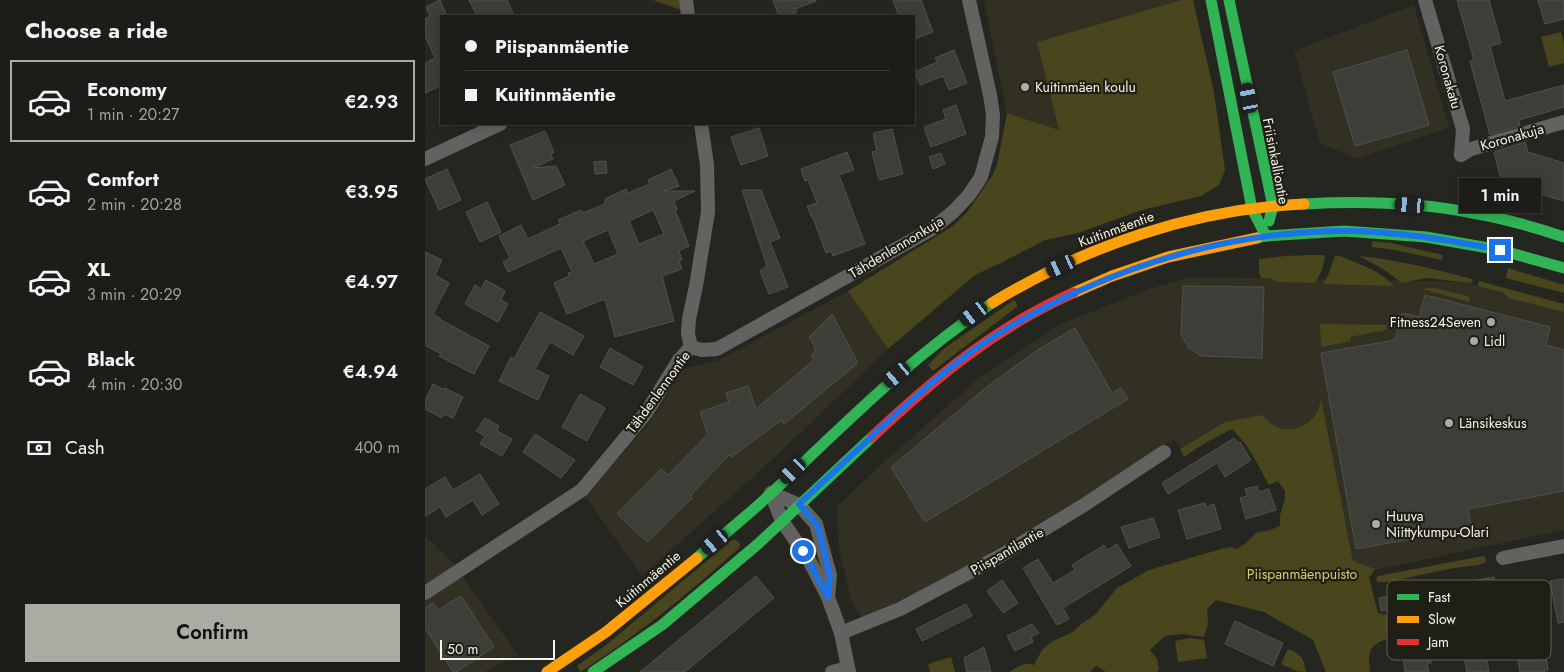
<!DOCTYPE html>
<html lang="en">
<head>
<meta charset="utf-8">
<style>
  body { margin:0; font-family:Jost,sans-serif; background:#252522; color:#f1f3f6; height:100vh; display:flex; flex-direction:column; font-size:19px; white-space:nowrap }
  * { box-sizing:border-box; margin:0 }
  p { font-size:16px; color:#a0a1a2 }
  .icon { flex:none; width:28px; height:28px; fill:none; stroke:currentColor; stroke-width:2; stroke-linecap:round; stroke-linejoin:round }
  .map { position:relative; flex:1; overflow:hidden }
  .sheet { display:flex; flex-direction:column; background:#1c1c19; width:425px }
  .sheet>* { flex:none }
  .hud { position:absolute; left:15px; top:15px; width:475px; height:110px; border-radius:0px; box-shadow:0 2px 12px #0003,0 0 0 1px #3a3a38; display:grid; align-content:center; height:110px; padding:0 25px; background:#1c1c19 }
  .scale { position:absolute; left:15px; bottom:12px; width:115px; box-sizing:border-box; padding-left:5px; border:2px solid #f3f2eb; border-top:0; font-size:14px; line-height:18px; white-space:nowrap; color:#f3f2eb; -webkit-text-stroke:4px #201f15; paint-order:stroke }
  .end { position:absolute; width:22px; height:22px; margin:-11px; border:6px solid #1a73e8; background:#fff; box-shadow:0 0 0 2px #fff }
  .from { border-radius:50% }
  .bubble { position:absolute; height:35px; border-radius:0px; background:#1c1c19; box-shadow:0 2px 12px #0003,0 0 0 1px #3a3a38; font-size:16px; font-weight:600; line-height:35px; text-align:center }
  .car { position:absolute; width:15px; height:30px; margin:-15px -8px; border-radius:6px; box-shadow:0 0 4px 1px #0007; background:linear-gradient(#222 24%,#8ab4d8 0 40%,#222 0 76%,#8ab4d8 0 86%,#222 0) }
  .hud b { display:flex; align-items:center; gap:18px; height:48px; font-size:19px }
  .hud b+b { border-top:1px solid #3a3a38 }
  .hud i { width:12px; height:12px; background:#f1f3f6 }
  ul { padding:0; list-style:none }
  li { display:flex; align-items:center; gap:15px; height:82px; margin:0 10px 8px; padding:0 15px; border:2px solid transparent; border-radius:0px }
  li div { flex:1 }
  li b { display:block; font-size:19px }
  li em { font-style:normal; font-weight:600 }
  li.selected { border-color:#ababa4 }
  li>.icon { width:45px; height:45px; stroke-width:1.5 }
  h2 { padding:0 25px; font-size:22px; line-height:60px }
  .pay { display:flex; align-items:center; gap:12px; height:55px; padding:0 25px; font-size:19px }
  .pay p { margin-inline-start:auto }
  .button { display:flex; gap:10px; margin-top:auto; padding:10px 25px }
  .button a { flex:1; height:58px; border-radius:0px; background:#ababa4; color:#111; font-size:20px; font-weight:600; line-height:58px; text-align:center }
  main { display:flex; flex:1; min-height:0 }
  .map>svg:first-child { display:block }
  .built { fill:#323022 }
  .green { fill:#49451d }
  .building { fill:#3e3e39; stroke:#51514c; fill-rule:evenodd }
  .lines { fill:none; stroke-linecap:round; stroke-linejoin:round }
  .street { stroke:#626260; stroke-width:14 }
  .fast { stroke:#30b455; stroke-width:11 }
  .slow { stroke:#ff9f0a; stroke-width:11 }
  .jam { stroke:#e5322d; stroke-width:11 }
  .route { stroke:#1a73e8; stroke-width:6 }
  .poi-dot { fill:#ababa4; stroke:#201f15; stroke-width:2 }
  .labels { text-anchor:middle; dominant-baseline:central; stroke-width:4.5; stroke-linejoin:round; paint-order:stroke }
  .street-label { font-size:14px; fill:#f3f2eb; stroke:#201f15 }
  .poi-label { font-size:14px; fill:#f3f2eb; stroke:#201f15; text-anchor:start }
  .park-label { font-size:14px; fill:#dad06a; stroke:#201f15 }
  .key { fill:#201f15; stroke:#5f5e55; stroke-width:1 }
  .key-label { font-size:14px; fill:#f3f2eb }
</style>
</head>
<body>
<main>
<section class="sheet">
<h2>Choose a ride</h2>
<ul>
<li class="selected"><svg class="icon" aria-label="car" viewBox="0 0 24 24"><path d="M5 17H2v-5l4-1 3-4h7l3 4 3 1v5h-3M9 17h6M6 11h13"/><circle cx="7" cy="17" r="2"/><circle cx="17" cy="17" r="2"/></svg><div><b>Economy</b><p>1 min · 20:27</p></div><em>€2.93</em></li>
<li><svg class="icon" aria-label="car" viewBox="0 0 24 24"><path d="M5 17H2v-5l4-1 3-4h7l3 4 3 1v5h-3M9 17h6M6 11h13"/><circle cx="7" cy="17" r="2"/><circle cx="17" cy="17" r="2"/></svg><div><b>Comfort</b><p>2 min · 20:28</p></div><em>€3.95</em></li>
<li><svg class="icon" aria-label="car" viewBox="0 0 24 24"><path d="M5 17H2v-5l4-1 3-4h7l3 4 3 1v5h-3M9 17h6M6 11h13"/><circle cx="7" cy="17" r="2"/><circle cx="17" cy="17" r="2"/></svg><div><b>XL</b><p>3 min · 20:29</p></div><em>€4.97</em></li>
<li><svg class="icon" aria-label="car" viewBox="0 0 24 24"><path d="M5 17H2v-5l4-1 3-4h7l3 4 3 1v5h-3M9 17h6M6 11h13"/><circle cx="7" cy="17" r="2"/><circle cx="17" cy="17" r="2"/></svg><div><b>Black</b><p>4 min · 20:30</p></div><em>€4.94</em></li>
</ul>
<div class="pay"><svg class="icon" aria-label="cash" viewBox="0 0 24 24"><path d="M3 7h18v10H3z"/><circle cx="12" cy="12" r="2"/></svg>Cash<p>400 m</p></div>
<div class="button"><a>Confirm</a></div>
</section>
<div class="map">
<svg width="1139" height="672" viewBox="0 0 1139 672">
  <rect width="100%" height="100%" fill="#262621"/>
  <!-- built -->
  <g class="built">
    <path d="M559,0H757L612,42L634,130L582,113Z"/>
    <path d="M989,5L1024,128L932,159L895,143L869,51Z"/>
    <path d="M764,277L1040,282L1139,307V530L931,574L895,401V406L890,415L886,420L873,429H860L853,428L842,421L800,422L755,449L749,439L666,492L524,577L441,617L436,618V614L430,610L425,595L414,549L412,507L450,470L552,380L636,324L722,290Z"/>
    <path d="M423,291L463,349L349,458L217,576L160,496L225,422L258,369L294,360Z"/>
    <path d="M0,536L28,563L93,655L59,672H0Z"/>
  </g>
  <!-- green -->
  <g class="green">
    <path d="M228,0H255L256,10Z"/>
    <path d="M757,0H768L789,92L800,170L794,185L776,196L717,210L653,233L620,240L576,263L550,275L463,349L423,291L528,226L543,211L567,176L572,165L582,113L634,130L612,42Z"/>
    <path d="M1136,32L1139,43V63L1124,67L1116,37Z"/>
    <path d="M947,241L966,243L1018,255L1017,260L970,250L947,247Z"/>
    <path d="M887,255H899L900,257L897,270L890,283L852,282L847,279L836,278L834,273V259L860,256Z"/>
    <path d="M910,256H915C931,263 958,271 968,286L898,284L903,275Z"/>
    <path d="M934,256C973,260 1010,269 1047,279L1048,280L1047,283L1001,278L977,283L958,269Z"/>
    <path d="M1083,268L1139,285V293L1081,278Z"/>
    <path d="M1054,281L1139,304V312L1084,298L1077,292L1053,286Z"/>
    <path d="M1003,288H1010L1045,297L1044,302L996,289Z"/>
    <path d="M589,300L593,306L508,371L503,365L521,347Z"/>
    <path d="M895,324L961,325L962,326L961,330L925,337L926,341L896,347Z"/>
    <path d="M896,399L928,561L950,569L944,578L953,613C975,619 980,604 1001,626L999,632C984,635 950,636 945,652C943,658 945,666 945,672H901L888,640L839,612L791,600L782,609L783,624L779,637L757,634L740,636L725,650L732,659L734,670L731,672H681L671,666L665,672H584C593,667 599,661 609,665L617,650L628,641L648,632L656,624L670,615L692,588L724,570L796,549L805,547L812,549L820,544L831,533L845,530L855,526V515L860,499V491L853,481L844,485C833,466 824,444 807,429L780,443L759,457L755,449L800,422L838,415C857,441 892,429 896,399Z"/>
    <path d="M307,540H311L315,544L314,548C264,593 212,636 155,672L152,666L181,645Z"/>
    <path d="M1058,556L1061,558V562L1054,565L1029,568L962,582H953L951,579L953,576Z"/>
    <path d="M765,638L779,640L782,658L753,662L750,641Z"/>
    <path d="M863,649C877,655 878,657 881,672L871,671L856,664Z"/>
    <path d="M526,657L530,672H505L503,664Z"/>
  </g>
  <!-- building -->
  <g class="building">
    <path d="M15,0L22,16H16V86L0,93V63L10,58L0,36V19L5,16L1,7Z"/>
    <path d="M44,0H82L89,16H52Z"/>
    <path d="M348,0H391V1L370,9L372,12L361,16H354Z"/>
    <path d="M468,0H496L508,32L489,39V16H474Z"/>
    <path d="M1032,0H1064L1076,43L1065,46L1080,101L1139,85V107L1094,120L1095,126L1065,135L1045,61L1049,60Z"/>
    <path d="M1113,0H1139V19L1120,24Z"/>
    <path d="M529,50L542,83L524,90L518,76L495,85L490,72L512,62L510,58Z"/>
    <path d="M982,50L1004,125L930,146L908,72Z"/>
    <path d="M531,105L541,134L506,147L499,127L521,119L518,110Z"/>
    <path d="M334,128L343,156L316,165L306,137Z"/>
    <path d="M467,129L478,174L454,180L447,152L452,151L448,133Z"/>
    <path d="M120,131L129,153L126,154L128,159L108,168L131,166L140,185L108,200L85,145Z"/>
    <path d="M1100,142L1103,152L1139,163V201L1077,183L1069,152Z"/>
    <path d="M422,152L429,170L414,175L440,244L408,256L406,251L401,253L388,218H387L382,206L392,203L383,180L380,181L376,169Z"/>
    <path d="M516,153L520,164L508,169L504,157Z"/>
    <path d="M181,161L182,173L170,174L169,162Z"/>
    <path d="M22,169L36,200L14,210L0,179Z"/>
    <path d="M246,169L254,186L239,191H270L249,201L252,209L250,210L264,246L254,251L257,260L254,261L257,269L237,276L249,321L190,337L180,299L142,314L129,283L144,276L143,273L147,272L136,248L83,272L78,262L85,258L74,236L96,225L103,239L135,224L133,220L156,210L158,213L180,204V199L201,189L203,193L225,184L223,180ZM228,210L239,234L214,244L204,221ZM183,230L193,254L169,264L158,241Z"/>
    <path d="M317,190H336L355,238L345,242L363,287L344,294L335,271L342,266Z"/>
    <path d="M62,202L76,232L55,242L41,212Z"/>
    <path d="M0,252L17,260L10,275L24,283L8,314L16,319V320L64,346L49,374L14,356L16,354L0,345Z"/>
    <path d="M61,280L80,291L76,300L83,304L73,322L40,304L50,285L56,289Z"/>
    <path d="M758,286L839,287L837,358L776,356L764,348L756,334Z"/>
    <path d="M1000,295L1125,327L1121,345L1139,350V491L1043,509L1047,528L931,549L896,353L970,340L977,313L994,317Z"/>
    <path d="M115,312L159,336L148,355L125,342L110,369L124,376L113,400L74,381L86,357L89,359Z"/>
    <path d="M407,314L433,363L359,424L357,420L306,457L304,455L265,496L267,498L222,542L192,514L236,469L243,475L283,434L275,412L304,402L301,393L323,386L331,409L390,359L386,357L391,349L384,337Z"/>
    <path d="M650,328L687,393L696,388L703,399L500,522L466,467L563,386L614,349Z"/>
    <path d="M185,348L218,367L208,385L175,367Z"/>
    <path d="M8,384L20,390V388L38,397L28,418L19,414L17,418L0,409V401Z"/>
    <path d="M155,394L180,408L162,441L137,427Z"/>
    <path d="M60,418L74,426L72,431L87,439L77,456L55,444L60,436L51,431Z"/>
    <path d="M110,434L150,460L136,478L98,452Z"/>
    <path d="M809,438L813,443L815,442L826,460L800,477L792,463L743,494L737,483Z"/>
    <path d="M55,474L74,504L57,515L48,500L21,517L15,507L0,516V489L20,477L28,490Z"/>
    <path d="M832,486L834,492L844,489L851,510L821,519L815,498L822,496L820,489Z"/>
    <path d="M780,503L781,507L789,504L796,529L762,539L753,510Z"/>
    <path d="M728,518L735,537L704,548L696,527Z"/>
    <path d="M692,544L706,566L638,608L644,619L632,625L598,568L613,559L628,583L650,570L647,565L679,545L682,550Z"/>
    <path d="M331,576L349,598L278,657L260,672H215Z"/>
    <path d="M1069,577L1071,590L1010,601L1007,588Z"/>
    <path d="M1139,579V622L1133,623L1125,581Z"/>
    <path d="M577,580L593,603L578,613L562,591Z"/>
    <path d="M980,593L982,606L956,611L954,598Z"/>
    <path d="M36,596L69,647L31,672H28L0,628V608L8,603L13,610Z"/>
    <path d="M541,604L547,616L497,641L491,629Z"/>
    <path d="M810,621L858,643L848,666L800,644Z"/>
    <path d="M607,624L614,633L606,637L608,642L590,651L582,636Z"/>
    <path d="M1056,627L1064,672H1042L1034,631Z"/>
    <path d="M1002,637L1006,663H1002L1004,672H980L978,659L981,658L978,641Z"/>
    <path d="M1118,638L1123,670H1119L1120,672H1095L1090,643Z"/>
    <path d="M559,647L566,672H542L539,658Z"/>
  </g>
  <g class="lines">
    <!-- street -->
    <g class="street">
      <path d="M261,0L263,16"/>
      <path d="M1000,0L1038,129L1036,155"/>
      <path d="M1036,155L1046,149L1139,122"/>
      <path d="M0,159L75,124"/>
      <path d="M266,347L277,350L292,349L507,229L528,212L544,195L556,177L567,137L568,115L565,95L544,0"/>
      <path d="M346,493L357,521L384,560L403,597L416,633L424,672"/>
      <path d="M346,493L374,505L391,524L405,575L403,597"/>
      <path d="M1078,558L1139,546"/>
      <path d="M0,593L157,490L221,413L254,360L266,347L263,334L264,319L271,286L283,212L282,165L276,124"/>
      <path d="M416,633L475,609L575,556L659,505L739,452"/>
      <path d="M407,672L423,668"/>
    </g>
    <!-- fast -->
    <g class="fast">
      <path d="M786,0L827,209L841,236"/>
      <path d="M804,0L848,206L844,221"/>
      <path d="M879,204C935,201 992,202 1047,213C1078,218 1109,227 1139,237"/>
      <path d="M832,238L841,236L919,231L1001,237L1075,250L1139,268"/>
      <path d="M272,558C294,538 317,520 339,500C414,430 480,361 567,303"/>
      <path d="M168,672L237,625L333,544L447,437"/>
    </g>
    <!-- slow -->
    <g class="slow">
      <path d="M648,293L687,276L743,257L832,238"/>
      <path d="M567,303C660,246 769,209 879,204"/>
      <path d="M122,672L181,632L272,558"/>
    </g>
    <!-- jam -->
    <path class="jam" d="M447,437C509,379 569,328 648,293"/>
  </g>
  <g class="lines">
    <!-- route -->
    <path class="route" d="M378,551L403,597L405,576L394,531L391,524L374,504C429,454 482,400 542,355C566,337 592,322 619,308C710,260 816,231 919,231C971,231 1024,240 1075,250"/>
  </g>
  <!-- markers -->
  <g class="poi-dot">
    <circle cx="600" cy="87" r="5"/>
    <circle cx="1066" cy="322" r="5"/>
    <circle cx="1049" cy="341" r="5"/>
    <circle cx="1024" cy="423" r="5"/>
    <circle cx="951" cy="524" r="5"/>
  </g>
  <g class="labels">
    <!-- street labels -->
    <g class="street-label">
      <text transform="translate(1023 77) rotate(74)">Koronakatu</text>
      <text transform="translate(1087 137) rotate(-16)">Koronakuja</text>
      <text transform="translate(851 161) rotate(79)">Friisinkalliontie</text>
      <text transform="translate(691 229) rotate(-20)">Kuitinmäentie</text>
      <text transform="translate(471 247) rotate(-31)">Tähdenlennonkuja</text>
      <text transform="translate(233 392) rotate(-54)">Tähdenlennontie</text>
      <text transform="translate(582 551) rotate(-30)">Piispantilantie</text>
      <text transform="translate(223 579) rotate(-40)">Kuitinmäentie</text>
    </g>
    <!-- poi labels -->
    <g class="poi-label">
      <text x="610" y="87">Kuitinmäen koulu</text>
      <text x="1056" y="322" text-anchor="end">Fitness24Seven</text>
      <text x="1059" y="341">Lidl</text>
      <text x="1034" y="423">Länsikeskus</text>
      <text x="961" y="516">Huuva<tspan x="961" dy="16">Niittykumpu-Olari</tspan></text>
    </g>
    <!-- park labels -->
    <g class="park-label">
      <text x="877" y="574">Piispanmäenpuisto</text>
    </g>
  </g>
  <!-- legend -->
  <rect x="962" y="580" width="164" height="80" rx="8" class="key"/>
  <rect x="972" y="594" width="22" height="6" fill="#30b455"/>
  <rect x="972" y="616" width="22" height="7" fill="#ff9f0a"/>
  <rect x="972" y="639" width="22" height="6" fill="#e5322d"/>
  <g class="key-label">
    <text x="1003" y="602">Fast</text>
    <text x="1003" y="624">Slow</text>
    <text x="1003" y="647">Jam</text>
  </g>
</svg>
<div class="scale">50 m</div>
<i class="end from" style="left:378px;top:551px"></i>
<i class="end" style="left:1075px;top:250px"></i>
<div class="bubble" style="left:1034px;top:178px;width:82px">1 min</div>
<i class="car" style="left:824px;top:98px;rotate:349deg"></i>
<i class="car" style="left:985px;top:205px;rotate:274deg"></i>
<i class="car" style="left:636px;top:266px;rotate:245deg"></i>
<i class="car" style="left:549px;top:314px;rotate:233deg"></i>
<i class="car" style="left:472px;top:375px;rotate:230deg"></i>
<i class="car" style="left:368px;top:471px;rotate:226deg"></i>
<i class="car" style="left:290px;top:542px;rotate:230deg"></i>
<div class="hud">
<b><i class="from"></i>Piispanmäentie</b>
<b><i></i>Kuitinmäentie</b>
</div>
</div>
</main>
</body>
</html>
